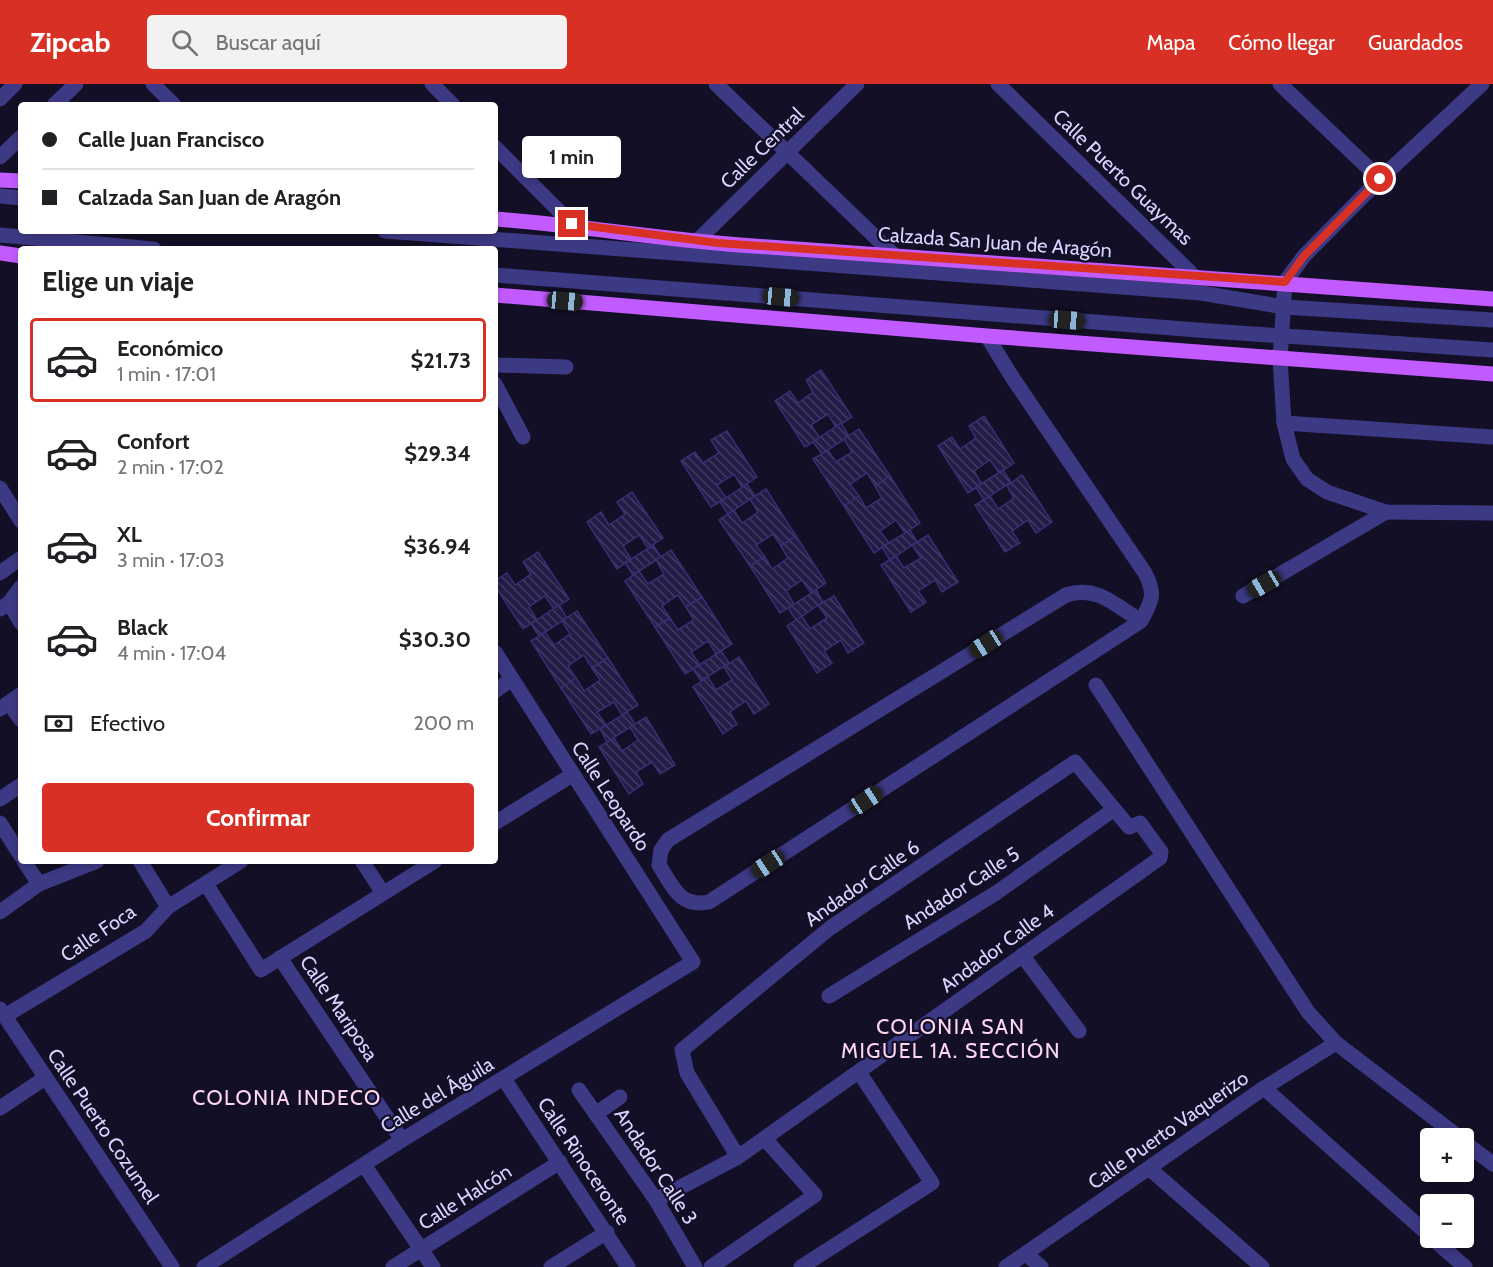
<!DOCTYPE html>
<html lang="es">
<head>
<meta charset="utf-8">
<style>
  body { margin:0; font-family:Cabin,sans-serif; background:#f2f2f2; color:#202124; height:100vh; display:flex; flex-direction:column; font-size:22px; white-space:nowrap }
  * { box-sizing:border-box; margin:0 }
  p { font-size:20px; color:#757577 }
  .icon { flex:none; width:33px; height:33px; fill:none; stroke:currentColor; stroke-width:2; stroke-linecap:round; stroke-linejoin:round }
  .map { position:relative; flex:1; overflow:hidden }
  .drawer { position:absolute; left:18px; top:162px; width:480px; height:618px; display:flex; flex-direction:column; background:#fff; border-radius:6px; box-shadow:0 3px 9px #0003 }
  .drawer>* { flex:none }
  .hud { position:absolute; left:18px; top:18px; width:480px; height:132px; border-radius:6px; box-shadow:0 3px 9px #0003; display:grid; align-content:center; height:132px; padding:0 24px; background:#fff }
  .fabs { position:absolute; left:1420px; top:1044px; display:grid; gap:12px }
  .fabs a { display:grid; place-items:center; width:54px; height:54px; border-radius:6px; background:#fff; box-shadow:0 3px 9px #0003; font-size:30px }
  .end { position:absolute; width:27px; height:27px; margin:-14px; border:8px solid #d93025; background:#fff; box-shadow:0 0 0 3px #fff }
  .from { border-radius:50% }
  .bubble { position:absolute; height:42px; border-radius:6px; background:#fff; box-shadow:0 3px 9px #0003; font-size:20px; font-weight:700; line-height:42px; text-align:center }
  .car { position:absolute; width:18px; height:36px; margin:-18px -9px; border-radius:8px; box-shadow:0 0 4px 2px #0007; background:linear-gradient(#222 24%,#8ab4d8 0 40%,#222 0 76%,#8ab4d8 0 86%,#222 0) }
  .hud b { display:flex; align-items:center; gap:21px; height:57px; font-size:22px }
  .hud b+b { border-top:2px solid #e0e0e0 }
  .hud i { width:15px; height:15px; background:#202124 }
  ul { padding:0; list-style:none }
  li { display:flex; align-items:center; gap:18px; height:84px; margin:0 12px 9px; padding:0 12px; border:3px solid transparent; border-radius:6px }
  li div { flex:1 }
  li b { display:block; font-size:22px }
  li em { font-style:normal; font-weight:700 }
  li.selected { border-color:#d93025 }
  li>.icon { width:54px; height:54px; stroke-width:1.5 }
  h2 { padding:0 24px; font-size:27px; line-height:72px }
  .pay { display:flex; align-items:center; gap:15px; height:66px; padding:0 24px; font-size:22px }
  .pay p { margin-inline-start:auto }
  .action { display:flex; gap:12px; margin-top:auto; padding:12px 24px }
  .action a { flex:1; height:69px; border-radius:6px; background:#d93025; color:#fff; font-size:24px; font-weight:700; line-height:69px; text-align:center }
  header { display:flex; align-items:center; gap:36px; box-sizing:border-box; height:84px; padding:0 30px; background:#d93025; color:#fff }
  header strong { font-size:28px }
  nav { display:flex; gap:33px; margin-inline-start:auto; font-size:21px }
  .search { width:420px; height:54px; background:#f2f2f2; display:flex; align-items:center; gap:15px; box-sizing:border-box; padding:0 21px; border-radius:6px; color:#757577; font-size:22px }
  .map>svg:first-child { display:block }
  .building { fill:url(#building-back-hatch); stroke:#3b2d73; stroke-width:1.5 }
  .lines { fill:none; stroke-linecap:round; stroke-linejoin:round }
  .minor { stroke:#3d3a85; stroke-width:15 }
  .major { stroke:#c25bff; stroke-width:15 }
  .route { stroke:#d93025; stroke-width:8 }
  .labels { text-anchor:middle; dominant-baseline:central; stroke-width:4.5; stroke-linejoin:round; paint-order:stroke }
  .street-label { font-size:20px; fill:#d9d4ff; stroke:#130f26 }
  .neighbourhood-label { font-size:21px; letter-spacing:1.5px; fill:#ffd6f0; stroke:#130f26 }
</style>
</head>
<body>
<header>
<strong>Zipcab</strong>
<div class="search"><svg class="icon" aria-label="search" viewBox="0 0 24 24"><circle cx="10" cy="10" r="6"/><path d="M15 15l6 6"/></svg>Buscar aquí</div>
<nav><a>Mapa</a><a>Cómo llegar</a><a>Guardados</a></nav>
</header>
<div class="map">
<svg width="1493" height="1183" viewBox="0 0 1493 1183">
  <defs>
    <pattern id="building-back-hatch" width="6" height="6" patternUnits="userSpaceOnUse" patternTransform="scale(1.5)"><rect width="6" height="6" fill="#241b47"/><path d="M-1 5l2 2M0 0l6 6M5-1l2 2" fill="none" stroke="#433b63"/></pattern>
  </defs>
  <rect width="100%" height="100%" fill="#130f26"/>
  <!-- building -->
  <g class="building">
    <path d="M821,286L852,333L836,343L828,330L811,341L820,354L805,363L775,317L790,307L798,319L813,308L806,296Z"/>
    <path d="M984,332L1014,379L999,389L990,376L974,387L982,400L968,409L938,362L952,353L960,365L976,354L969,342Z"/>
    <path d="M841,339L849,352L822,370L813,358Z"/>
    <path d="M859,345L890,392L875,402L867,389L850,400L859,412L844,422L813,375L828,366L836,378L852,368L844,355Z"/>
    <path d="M727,347L757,393L742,403L734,390L717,401L726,414L711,423L681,377L695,368L703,379L719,369L711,356Z"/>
    <path d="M1003,386L1011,398L984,416L976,403Z"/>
    <path d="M1022,391L1052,438L1036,449L1028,436L1012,447L1020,459L1005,468L975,421L990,412L998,425L1014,414L1007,402Z"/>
    <path d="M890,392L920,439L905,449L896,436L880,447L889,459L874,469L844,422L859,412L866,424L882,414L875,402Z"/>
    <path d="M747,400L755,412L728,430L720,418Z"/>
    <path d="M766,405L796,452L781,462L773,450L756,461L765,473L750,482L719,436L734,426L742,439L758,428L750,415Z"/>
    <path d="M632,408L663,454L648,464L639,451L623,462L631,475L617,485L587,438L601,428L609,441L625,430L617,418Z"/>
    <path d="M910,446L917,458L890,476L882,463Z"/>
    <path d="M928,451L958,498L942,508L935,496L918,507L926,518L911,528L881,481L896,472L904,484L921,474L912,461Z"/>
    <path d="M796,452L826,499L811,509L802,496L786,507L794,520L780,529L750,482L765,473L772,485L788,474L781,462Z"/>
    <path d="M653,461L661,473L633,491L625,479Z"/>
    <path d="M671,466L702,513L686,523L678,511L662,522L670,534L655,543L625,497L639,487L648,500L664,490L656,476Z"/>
    <path d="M538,468L569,515L554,525L545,512L529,523L537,536L523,545L495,502V497L507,489L515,501L531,490L523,478Z"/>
    <path d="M816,506L823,518L796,536L788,524Z"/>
    <path d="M834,512L864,559L848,569L841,556L824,567L832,579L817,589L787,542L802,532L810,545L827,534L818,521Z"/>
    <path d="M702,513L732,560L716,570L708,557L691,568L700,581L685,590L655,543L670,534L678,546L694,536L686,523Z"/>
    <path d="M559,521L567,534L539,552L531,540Z"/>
    <path d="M577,527L608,574L592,584L584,571L568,582L576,594L561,604L531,557L545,548L554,561L570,550L562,537Z"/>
    <path d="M721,567L729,579L701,597L693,585Z"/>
    <path d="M739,573L769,620L754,630L746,617L730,628L737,640L723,650L693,603L708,593L716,606L732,596L724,583Z"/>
    <path d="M608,574L638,621L622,631L614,618L597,628L606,641L591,650L561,604L576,594L584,607L600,596L592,584Z"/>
    <path d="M627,628L635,640L607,658L600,645Z"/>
    <path d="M646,633L675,681L660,690L652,678L636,688L643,700L629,710L599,663L614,654L622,667L638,656L630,643Z"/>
  </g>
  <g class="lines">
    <!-- minor -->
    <g class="minor">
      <path d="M153,0L174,21"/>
      <path d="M432,0L453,21"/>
      <path d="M716,0L896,173"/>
      <path d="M998,0L1193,191"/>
      <path d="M1280,0L1380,95"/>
      <path d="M1482,0L1380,95L1304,172L1285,198L1280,275L1284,339L1293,375L1307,395L1327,408L1386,428L1493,429"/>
      <path d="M0,15L15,0"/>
      <path d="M54,21L76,0"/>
      <path d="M495,63L572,140"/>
      <path d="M0,73L21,53"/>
      <path d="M0,112L21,114"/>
      <path d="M385,147L1201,209L1284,223L1493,236"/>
      <path d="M0,151L154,165"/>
      <path d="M696,158L857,0"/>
      <path d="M495,191L1210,247L1493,266"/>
      <path d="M987,252L1012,293L1145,489C1156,510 1152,517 1141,537L709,818C680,824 673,803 659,781L661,766L668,756L1066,511C1097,501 1115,521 1141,537"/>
      <path d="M495,281L566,283"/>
      <path d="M495,300L523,353"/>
      <path d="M1284,339L1493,353"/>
      <path d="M0,404L21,437"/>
      <path d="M0,489L21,474"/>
      <path d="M1243,512L1386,428"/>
      <path d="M9,519L21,539"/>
      <path d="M0,525L9,519L21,503"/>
      <path d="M1096,601L1308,928L1336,959L1460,1054"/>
      <path d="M495,607L512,595"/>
      <path d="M9,619L21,636"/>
      <path d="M0,625L21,610"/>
      <path d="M0,715L21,701"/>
      <path d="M0,739L21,772"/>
      <path d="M495,739L572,691"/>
      <path d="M24,777L39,800"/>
      <path d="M140,777L168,823"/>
      <path d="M362,777L383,809"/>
      <path d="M206,800L261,886L435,777"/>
      <path d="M0,828L39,800L97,777"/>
      <path d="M1022,871L1079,947"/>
      <path d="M280,874L402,1056"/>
      <path d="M829,912L996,809L1113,726"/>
      <path d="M0,925L172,1183"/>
      <path d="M5,932L146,847L168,823L241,777"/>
      <path d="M504,995L628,1183"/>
      <path d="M1264,1004L1431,1153"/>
      <path d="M579,1006L656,1116L695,1183"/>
      <path d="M0,1024L45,994"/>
      <path d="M597,1029L620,1013"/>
      <path d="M1464,1058L1493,1080"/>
      <path d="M364,1081L433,1183"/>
      <path d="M1150,1085L1262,1183"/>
      <path d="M656,1116L738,1073L1160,774L1161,768L1140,739L1129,743L1075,678L830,844L682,966L687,989L738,1073"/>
      <path d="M1432,1154L1465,1183"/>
      <path d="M1026,1170L1041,1183"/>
      <path d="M204,1183L402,1056L693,878L495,568"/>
      <path d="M393,1183L560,1078"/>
      <path d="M551,1183L607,1148"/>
      <path d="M711,1183L815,1111L765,1055"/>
      <path d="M801,1183L932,1099L859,988"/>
      <path d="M1006,1183L1264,1004L1336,959"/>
    </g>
    <!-- major -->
    <g class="major">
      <path d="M0,96L21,97"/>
      <path d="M495,135C577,141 658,155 740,161C991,180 1242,195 1493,215"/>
      <path d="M0,169L21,172"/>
      <path d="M495,211L987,252L1493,290"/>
    </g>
  </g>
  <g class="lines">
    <!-- route -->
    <path class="route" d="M572,140L718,159L1285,198L1304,172L1380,95"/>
  </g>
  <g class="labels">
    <!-- street labels -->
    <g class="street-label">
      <text transform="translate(762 64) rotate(-44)">Calle Central</text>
      <text transform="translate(1123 93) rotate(44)">Calle Puerto Guaymas</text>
      <text transform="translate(995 158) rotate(4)">Calzada San Juan de Aragón</text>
      <text transform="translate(611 712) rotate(57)">Calle Leopardo</text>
      <text transform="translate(862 799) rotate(-35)">Andador Calle 6</text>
      <text transform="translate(961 804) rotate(-33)">Andador Calle 5</text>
      <text transform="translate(98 849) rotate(-34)">Calle Foca</text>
      <text transform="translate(997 864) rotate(-36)">Andador Calle 4</text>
      <text transform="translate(339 924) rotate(56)">Calle Mariposa</text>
      <text transform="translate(437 1011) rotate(-31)">Calle del Águila</text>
      <text transform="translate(103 1042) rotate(56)">Calle Puerto Cozumel</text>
      <text transform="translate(1168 1046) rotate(-35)">Calle Puerto Vaquerizo</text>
      <text transform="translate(584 1077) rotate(56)">Calle Rinoceronte</text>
      <text transform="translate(656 1082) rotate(57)">Andador Calle 3</text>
      <text transform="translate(465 1113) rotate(-32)">Calle Halcón</text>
    </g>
    <!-- neighbourhood labels -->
    <g class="neighbourhood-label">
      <text x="951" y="942">COLONIA SAN<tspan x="951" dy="24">MIGUEL 1A. SECCIÓN</tspan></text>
      <text x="287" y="1013">COLONIA INDECO</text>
    </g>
  </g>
</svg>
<div class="fabs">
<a>+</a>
<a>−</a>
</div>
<i class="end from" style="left:1380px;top:95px"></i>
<i class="end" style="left:572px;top:140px"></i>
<div class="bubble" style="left:522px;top:52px;width:99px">1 min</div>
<i class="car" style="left:781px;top:213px;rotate:95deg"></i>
<i class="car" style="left:565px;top:217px;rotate:95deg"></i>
<i class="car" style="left:1067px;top:236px;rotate:94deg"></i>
<i class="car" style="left:1264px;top:500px;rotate:240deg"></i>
<i class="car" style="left:986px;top:560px;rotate:238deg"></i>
<i class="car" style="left:866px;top:716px;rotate:57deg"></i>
<i class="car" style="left:768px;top:780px;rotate:237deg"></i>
<div class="hud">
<b><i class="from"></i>Calle Juan Francisco</b>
<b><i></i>Calzada San Juan de Aragón</b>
</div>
<section class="drawer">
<h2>Elige un viaje</h2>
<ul>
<li class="selected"><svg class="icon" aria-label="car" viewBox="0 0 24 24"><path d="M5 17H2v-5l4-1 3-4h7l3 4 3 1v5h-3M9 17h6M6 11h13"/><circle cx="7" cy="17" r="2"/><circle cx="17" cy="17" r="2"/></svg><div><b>Económico</b><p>1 min · 17:01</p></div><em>$21.73</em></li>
<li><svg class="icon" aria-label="car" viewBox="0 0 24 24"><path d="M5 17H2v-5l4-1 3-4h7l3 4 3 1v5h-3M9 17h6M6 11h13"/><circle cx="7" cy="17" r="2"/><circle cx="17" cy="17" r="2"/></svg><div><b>Confort</b><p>2 min · 17:02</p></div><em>$29.34</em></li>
<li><svg class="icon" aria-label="car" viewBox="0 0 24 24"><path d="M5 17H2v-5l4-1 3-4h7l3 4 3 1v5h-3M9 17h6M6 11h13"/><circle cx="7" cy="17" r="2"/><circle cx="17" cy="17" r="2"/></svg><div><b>XL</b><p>3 min · 17:03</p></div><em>$36.94</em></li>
<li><svg class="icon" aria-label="car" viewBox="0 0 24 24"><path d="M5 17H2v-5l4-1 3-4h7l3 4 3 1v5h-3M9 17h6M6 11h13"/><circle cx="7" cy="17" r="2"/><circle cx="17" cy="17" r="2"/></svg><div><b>Black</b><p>4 min · 17:04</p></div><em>$30.30</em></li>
</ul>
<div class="pay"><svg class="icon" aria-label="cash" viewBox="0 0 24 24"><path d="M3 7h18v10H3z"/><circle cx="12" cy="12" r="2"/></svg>Efectivo<p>200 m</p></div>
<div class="action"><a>Confirmar</a></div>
</section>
</div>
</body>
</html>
